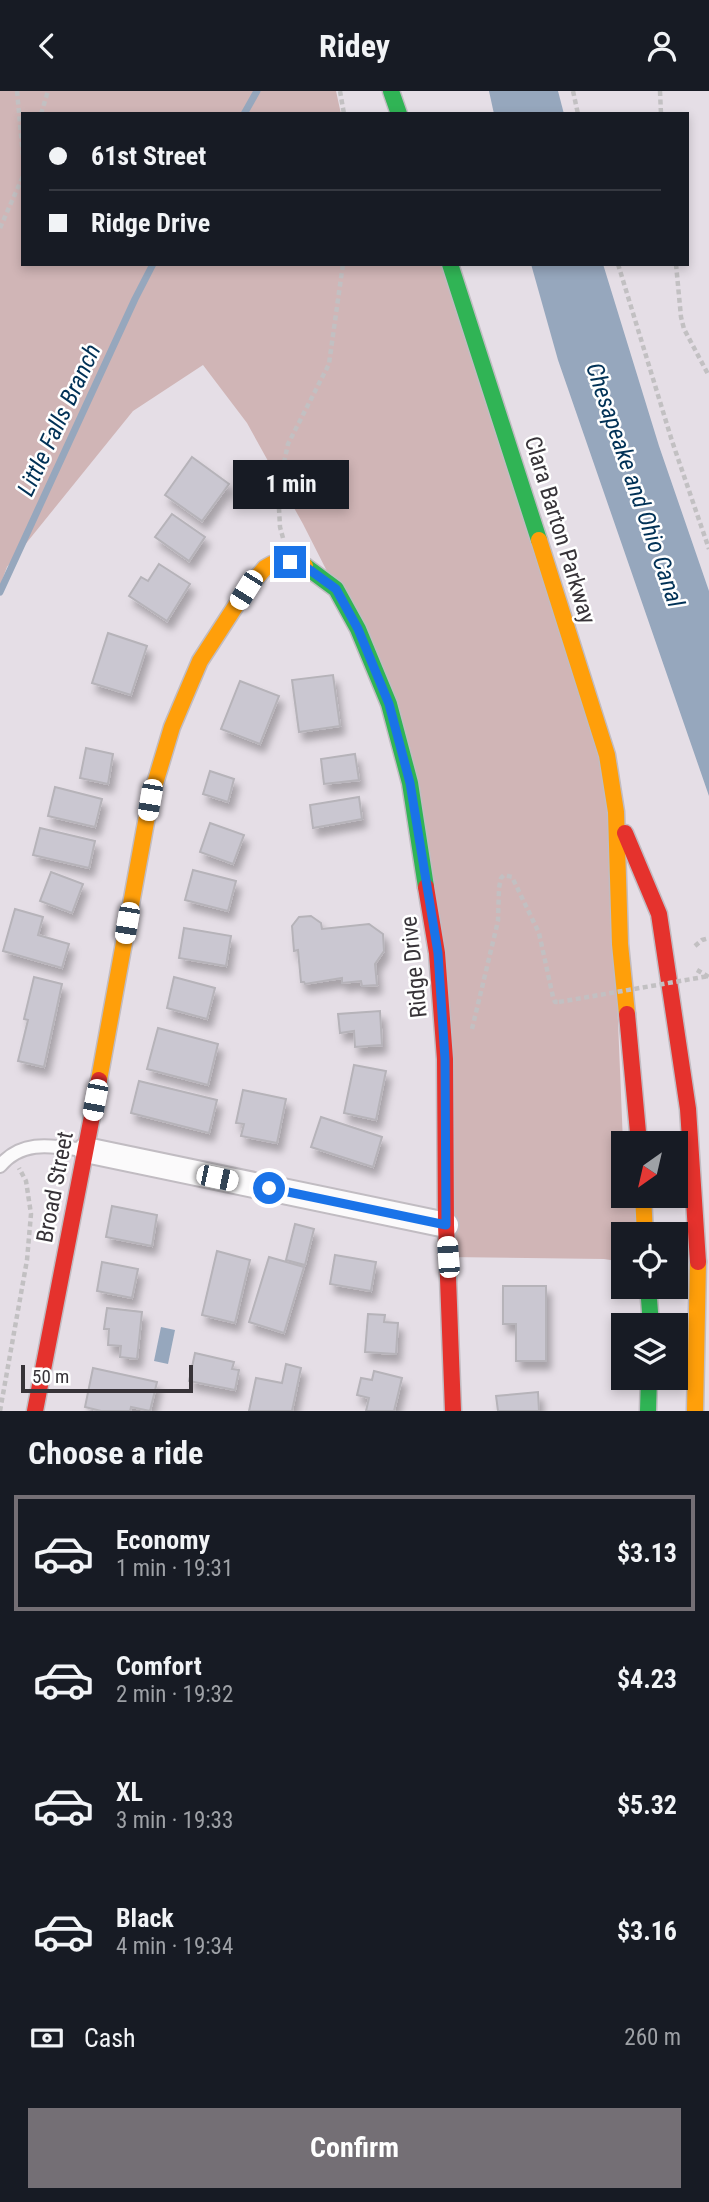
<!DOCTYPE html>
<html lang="en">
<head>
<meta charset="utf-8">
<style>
  body { margin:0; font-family:"Roboto Condensed",sans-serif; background:#242831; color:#f1f3f6; height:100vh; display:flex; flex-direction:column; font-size:26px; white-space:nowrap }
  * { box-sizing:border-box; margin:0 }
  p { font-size:23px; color:#9ea1a6 }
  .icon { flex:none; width:38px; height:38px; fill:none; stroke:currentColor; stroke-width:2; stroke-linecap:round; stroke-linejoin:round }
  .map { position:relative; height:1320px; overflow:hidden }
  .sheet { display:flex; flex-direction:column; background:#171b24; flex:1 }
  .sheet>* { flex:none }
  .hud { position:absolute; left:21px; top:21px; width:668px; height:154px; border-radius:0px; box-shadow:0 4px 10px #0003; display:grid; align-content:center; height:154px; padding:0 28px; background:#171b24 }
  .needle { width:46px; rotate:214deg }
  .buttons { position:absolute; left:611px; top:1040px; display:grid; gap:14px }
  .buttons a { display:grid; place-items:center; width:77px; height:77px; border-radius:0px; background:#171b24; box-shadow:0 4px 10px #0003; font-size:35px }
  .scale { position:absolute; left:21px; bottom:18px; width:172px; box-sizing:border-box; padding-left:7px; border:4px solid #373338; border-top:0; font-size:19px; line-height:24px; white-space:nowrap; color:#373338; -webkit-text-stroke:5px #fff; paint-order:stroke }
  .end { position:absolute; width:32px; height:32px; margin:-16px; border:9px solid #1a73e8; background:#fff; box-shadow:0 0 0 4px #fff }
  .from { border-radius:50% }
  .bubble { position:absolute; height:49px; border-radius:0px; background:#171b24; box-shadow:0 4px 10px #0003; font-size:23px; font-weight:700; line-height:49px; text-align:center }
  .car { position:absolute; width:21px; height:42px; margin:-21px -10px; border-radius:9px; box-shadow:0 0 5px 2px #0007; background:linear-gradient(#fff 24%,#345 0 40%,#fff 0 76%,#345 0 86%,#fff 0) }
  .hud b { display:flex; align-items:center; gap:24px; height:66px; font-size:26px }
  .hud b+b { border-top:2px solid #363941 }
  .hud i { width:18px; height:18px; background:#f1f3f6 }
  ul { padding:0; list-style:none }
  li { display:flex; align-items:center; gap:21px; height:116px; margin:0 14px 10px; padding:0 14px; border:4px solid transparent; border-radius:0px }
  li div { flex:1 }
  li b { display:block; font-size:26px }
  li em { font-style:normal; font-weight:700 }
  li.on { border-color:#746f75 }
  li>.icon { width:63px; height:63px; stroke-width:1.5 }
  h2 { padding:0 28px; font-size:32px; line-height:84px }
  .pay { display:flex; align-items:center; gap:18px; height:77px; padding:0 28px; font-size:26px }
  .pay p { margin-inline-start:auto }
  .button { display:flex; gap:14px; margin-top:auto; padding:14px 28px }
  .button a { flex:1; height:80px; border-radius:0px; background:#746f75; color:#fff; font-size:28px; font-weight:700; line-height:80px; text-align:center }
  header { display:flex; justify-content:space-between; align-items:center; height:91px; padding:0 28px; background:#171b24; font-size:32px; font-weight:700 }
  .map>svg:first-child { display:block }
  .forest { fill:#d0b5b6 }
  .water { fill:#96a7bd }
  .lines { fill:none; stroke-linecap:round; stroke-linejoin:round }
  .stream { stroke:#96a7bd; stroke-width:7 }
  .building { fill:#cac7d1; stroke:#b6b3b9; stroke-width:2; filter:url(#shadow) }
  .lane-casing { stroke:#c1bcc2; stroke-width:16 }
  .street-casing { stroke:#c1bcc2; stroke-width:28 }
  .fast-casing { stroke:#c1bcc2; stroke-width:19 }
  .slow-casing { stroke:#c1bcc2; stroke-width:19 }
  .jam-casing { stroke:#c1bcc2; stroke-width:19 }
  .path { stroke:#c2c0c2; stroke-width:4.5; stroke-dasharray:5 3.5; stroke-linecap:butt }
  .lane { stroke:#fbfafb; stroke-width:12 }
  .street { stroke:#fbfafb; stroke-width:24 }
  .fast { stroke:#30b455; stroke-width:16 }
  .slow { stroke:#ff9f0a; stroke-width:16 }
  .jam { stroke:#e5322d; stroke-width:16 }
  .path-bridge { stroke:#c2c0c2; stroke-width:4.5; stroke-dasharray:5 3.5; stroke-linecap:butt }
  .route { stroke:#1a73e8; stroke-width:9 }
  .labels { text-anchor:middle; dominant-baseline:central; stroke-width:5; stroke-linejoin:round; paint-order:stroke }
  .street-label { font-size:23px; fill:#373338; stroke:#fff }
  .water-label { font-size:24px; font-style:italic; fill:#003156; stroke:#fff }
</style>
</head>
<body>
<header><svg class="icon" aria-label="back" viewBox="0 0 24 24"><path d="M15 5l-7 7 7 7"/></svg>Ridey<svg class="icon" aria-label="person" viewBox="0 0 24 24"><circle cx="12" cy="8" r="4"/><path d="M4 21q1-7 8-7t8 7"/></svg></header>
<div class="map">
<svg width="709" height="1320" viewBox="0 0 709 1320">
  <defs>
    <filter id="shadow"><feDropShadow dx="4.5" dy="8" stdDeviation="3.5" flood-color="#0004"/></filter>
  </defs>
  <rect width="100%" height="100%" fill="#e5dee6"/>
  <!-- forest -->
  <path class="forest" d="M0,0H336L341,23H23V173H450L607,664L623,1052V1104H643L645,1143H623V1171L604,1168L448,1166L445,968L389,613L336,498L303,433L247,332L203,274L133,320L7,476L0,495Z"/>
  <!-- water -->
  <g class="water">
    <path d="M489,0H558L564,23H494Z"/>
    <path d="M531,173H603L659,355L709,500V705L558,269Z"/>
    <path d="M161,1236L175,1239L168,1273L154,1270Z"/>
  </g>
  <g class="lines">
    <!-- stream -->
    <g class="stream">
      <path d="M244,23L257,0"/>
      <path d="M0,501L135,208L153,173"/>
    </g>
  </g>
  <!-- building -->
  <g class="building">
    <path d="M192,366L229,393L202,430L165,404Z"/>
    <path d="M172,423L205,446L189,470L155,446Z"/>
    <path d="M159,473L190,493L167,530L129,505L141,486L148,490Z"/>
    <path d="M108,542L147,555L131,604L92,592Z"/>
    <path d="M333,584L340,635L299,641L292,589Z"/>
    <path d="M240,590L279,605L260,653L221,638Z"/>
    <path d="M86,657L113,663L108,693L80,687Z"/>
    <path d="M355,663L359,689L324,693L321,668Z"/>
    <path d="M210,680L234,688L228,711L203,703Z"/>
    <path d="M55,696L102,708L95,736L48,725Z"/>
    <path d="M359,706L362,728L313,737L310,714Z"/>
    <path d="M210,732L244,744L233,773L200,761Z"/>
    <path d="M40,737L95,750L89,777L33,764Z"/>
    <path d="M193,779L236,790L228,820L185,809Z"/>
    <path d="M51,781L83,793L72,822L40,810Z"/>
    <path d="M15,818L43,826L38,844L69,853L62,877L3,860Z"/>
    <path d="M311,825L321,832L322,838L369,833L383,843L384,860L375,873L377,894L362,895L361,890L342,892V887L305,893L304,891H301L298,859L294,860L292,835L299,826Z"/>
    <path d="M184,837L231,845L226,875L179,867Z"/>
    <path d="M34,886L62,893L44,976L18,970L28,929L24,928Z"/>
    <path d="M174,886L215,897L207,928L167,917Z"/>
    <path d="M380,920L382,954L355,956L354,940L340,942L338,923Z"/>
    <path d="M158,937L218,953L208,994L147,978Z"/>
    <path d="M354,974L386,980L376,1029L344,1022Z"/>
    <path d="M139,990L217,1009L209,1042L131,1022Z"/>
    <path d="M243,999L286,1008L277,1052L241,1045L244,1033L236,1032Z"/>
    <path d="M321,1026L382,1046L373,1076L311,1056Z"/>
    <path d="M112,1115L157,1124L152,1155L106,1146Z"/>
    <path d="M295,1133L314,1138L305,1174L286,1169Z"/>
    <path d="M217,1160L250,1169L235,1232L202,1224Z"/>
    <path d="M335,1164L376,1171L371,1200L330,1193Z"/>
    <path d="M269,1166L304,1176L284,1242L249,1231Z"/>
    <path d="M102,1171L138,1178L132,1207L97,1200Z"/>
    <path d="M503,1195H546V1270H516V1233H503Z"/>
    <path d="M107,1217L142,1221L137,1268L120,1266L121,1255L108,1254L109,1238H104Z"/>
    <path d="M368,1223L385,1224L384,1231L398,1232L396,1263L365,1261Z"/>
    <path d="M195,1262L234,1271L232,1278L239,1279L235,1299L189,1290Z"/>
    <path d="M286,1273L301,1277L292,1320H249L256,1287L282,1292Z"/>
    <path d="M93,1277L157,1291L150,1320L131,1316L130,1320H101L85,1316Z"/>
    <path d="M374,1280L402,1287L394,1320H366L369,1307L357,1304L361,1287L372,1289Z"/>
    <path d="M538,1301L539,1320H498L496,1305Z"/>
  </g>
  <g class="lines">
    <!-- lane casing -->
    <g class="lane-casing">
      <path id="lane" d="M0,1075C22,1048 53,1055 84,1059"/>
    </g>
    <!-- street casing -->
    <g class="street-casing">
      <path id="street" d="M86,1059L446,1134"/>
    </g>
    <!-- fast casing -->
    <g class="fast-casing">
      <g id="fast">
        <path d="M391,0L399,23"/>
        <path d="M450,173L539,449"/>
        <path d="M305,475L336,498L358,538L389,613L410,692L426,796"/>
        <path d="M648,1195L651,1234"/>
        <path d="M648,1320L649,1286"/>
      </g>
    </g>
    <!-- slow casing -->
    <g class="slow-casing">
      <g id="slow">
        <path d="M539,449L607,664L616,721L620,853L627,923"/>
        <path d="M99,989L150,709L172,636L200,570L246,499L265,477L272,473L290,471L305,475"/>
        <path d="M643,1104L645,1143"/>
        <path d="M695,1320L698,1171"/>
      </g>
    </g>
    <!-- jam casing -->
    <g class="jam-casing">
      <g id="jam">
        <path d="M625,742L659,823L688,1018L698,1171"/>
        <path d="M426,796L437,862L445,968L446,1134L453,1320"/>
        <path d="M627,923L639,1052"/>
        <path d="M35,1320L99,989"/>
      </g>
    </g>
    <!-- path -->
    <g class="path">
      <path d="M17,0L23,65"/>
      <path d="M340,0L344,23"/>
      <path d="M573,0L578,23"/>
      <path d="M660,0L661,23"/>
      <path d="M41,23L48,0"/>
      <path d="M0,137L23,85"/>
      <path d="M618,173L672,350L709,458"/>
      <path d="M676,173L681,226L684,238L709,285"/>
      <path d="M283,447L280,436L278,399L288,353L329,273L343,173"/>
      <path d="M695,855L702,849L709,847"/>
      <path d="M697,879L709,886"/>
      <path d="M472,938L498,830L499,797L501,787L504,784L512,786L539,842L553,906L555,911H559"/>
      <path d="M0,1320L27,1169L31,1123L26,1090L19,1077"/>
    </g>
    <!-- lane -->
    <use href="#lane" class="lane"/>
    <!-- street -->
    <use href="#street" class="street"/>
    <!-- fast -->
    <use href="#fast" class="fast"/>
    <!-- slow -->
    <use href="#slow" class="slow"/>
    <!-- jam -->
    <use href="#jam" class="jam"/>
    <!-- path-bridge -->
    <path class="path-bridge" d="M559,911L709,885"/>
  </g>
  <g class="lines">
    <!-- route -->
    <path class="route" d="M269,1097L446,1134L445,968L438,862L410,692L389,613L358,538L336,498L303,474L290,471"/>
  </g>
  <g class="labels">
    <!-- street labels -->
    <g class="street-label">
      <text transform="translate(560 439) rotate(73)">Clara Barton Parkway</text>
      <text transform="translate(414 876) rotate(-96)">Ridge Drive</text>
      <text transform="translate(55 1096) rotate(-79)">Broad Street</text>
    </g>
    <!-- water labels -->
    <g class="water-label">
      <text transform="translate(59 329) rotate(-65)">Little Falls Branch</text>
      <text transform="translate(635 394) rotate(71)">Chesapeake and Ohio Canal</text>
    </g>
  </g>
</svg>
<div class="buttons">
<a><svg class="needle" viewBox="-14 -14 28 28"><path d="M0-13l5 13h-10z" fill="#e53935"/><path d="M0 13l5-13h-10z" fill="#9ea1a6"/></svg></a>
<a><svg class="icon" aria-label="locate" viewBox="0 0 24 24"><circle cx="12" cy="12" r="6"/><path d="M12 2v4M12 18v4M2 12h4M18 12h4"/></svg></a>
<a><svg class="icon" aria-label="layers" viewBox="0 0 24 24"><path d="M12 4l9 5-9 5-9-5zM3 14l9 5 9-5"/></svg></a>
</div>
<div class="scale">50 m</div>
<i class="end from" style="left:269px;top:1097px"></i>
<i class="end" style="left:290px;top:471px"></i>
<div class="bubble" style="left:233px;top:369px;width:116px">1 min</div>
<i class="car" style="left:246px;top:499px;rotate:212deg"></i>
<i class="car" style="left:150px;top:709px;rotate:190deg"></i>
<i class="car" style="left:127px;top:832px;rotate:190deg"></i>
<i class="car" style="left:95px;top:1009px;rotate:191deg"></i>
<i class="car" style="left:217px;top:1087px;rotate:102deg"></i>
<i class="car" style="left:448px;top:1166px;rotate:356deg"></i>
<div class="hud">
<b><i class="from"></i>61st Street</b>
<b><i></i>Ridge Drive</b>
</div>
</div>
<section class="sheet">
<h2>Choose a ride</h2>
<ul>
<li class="on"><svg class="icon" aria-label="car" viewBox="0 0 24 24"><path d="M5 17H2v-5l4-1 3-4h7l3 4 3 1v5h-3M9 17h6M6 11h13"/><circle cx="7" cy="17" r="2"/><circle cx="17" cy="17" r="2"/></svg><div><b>Economy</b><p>1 min · 19:31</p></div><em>$3.13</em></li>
<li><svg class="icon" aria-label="car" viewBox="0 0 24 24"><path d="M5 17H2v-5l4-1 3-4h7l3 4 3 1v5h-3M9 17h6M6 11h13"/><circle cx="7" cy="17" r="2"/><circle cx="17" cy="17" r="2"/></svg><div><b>Comfort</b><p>2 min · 19:32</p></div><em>$4.23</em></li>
<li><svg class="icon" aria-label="car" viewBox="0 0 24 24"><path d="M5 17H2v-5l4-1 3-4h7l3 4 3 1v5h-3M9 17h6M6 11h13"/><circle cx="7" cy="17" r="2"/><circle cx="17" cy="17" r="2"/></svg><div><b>XL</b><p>3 min · 19:33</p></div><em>$5.32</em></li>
<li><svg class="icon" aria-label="car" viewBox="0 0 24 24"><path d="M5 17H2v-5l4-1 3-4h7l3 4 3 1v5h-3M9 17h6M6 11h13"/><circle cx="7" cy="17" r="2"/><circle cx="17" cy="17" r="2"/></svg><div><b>Black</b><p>4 min · 19:34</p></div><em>$3.16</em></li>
</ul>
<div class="pay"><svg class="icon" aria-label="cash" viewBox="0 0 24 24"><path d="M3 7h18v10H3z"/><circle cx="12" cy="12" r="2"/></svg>Cash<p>260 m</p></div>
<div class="button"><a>Confirm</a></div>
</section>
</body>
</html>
